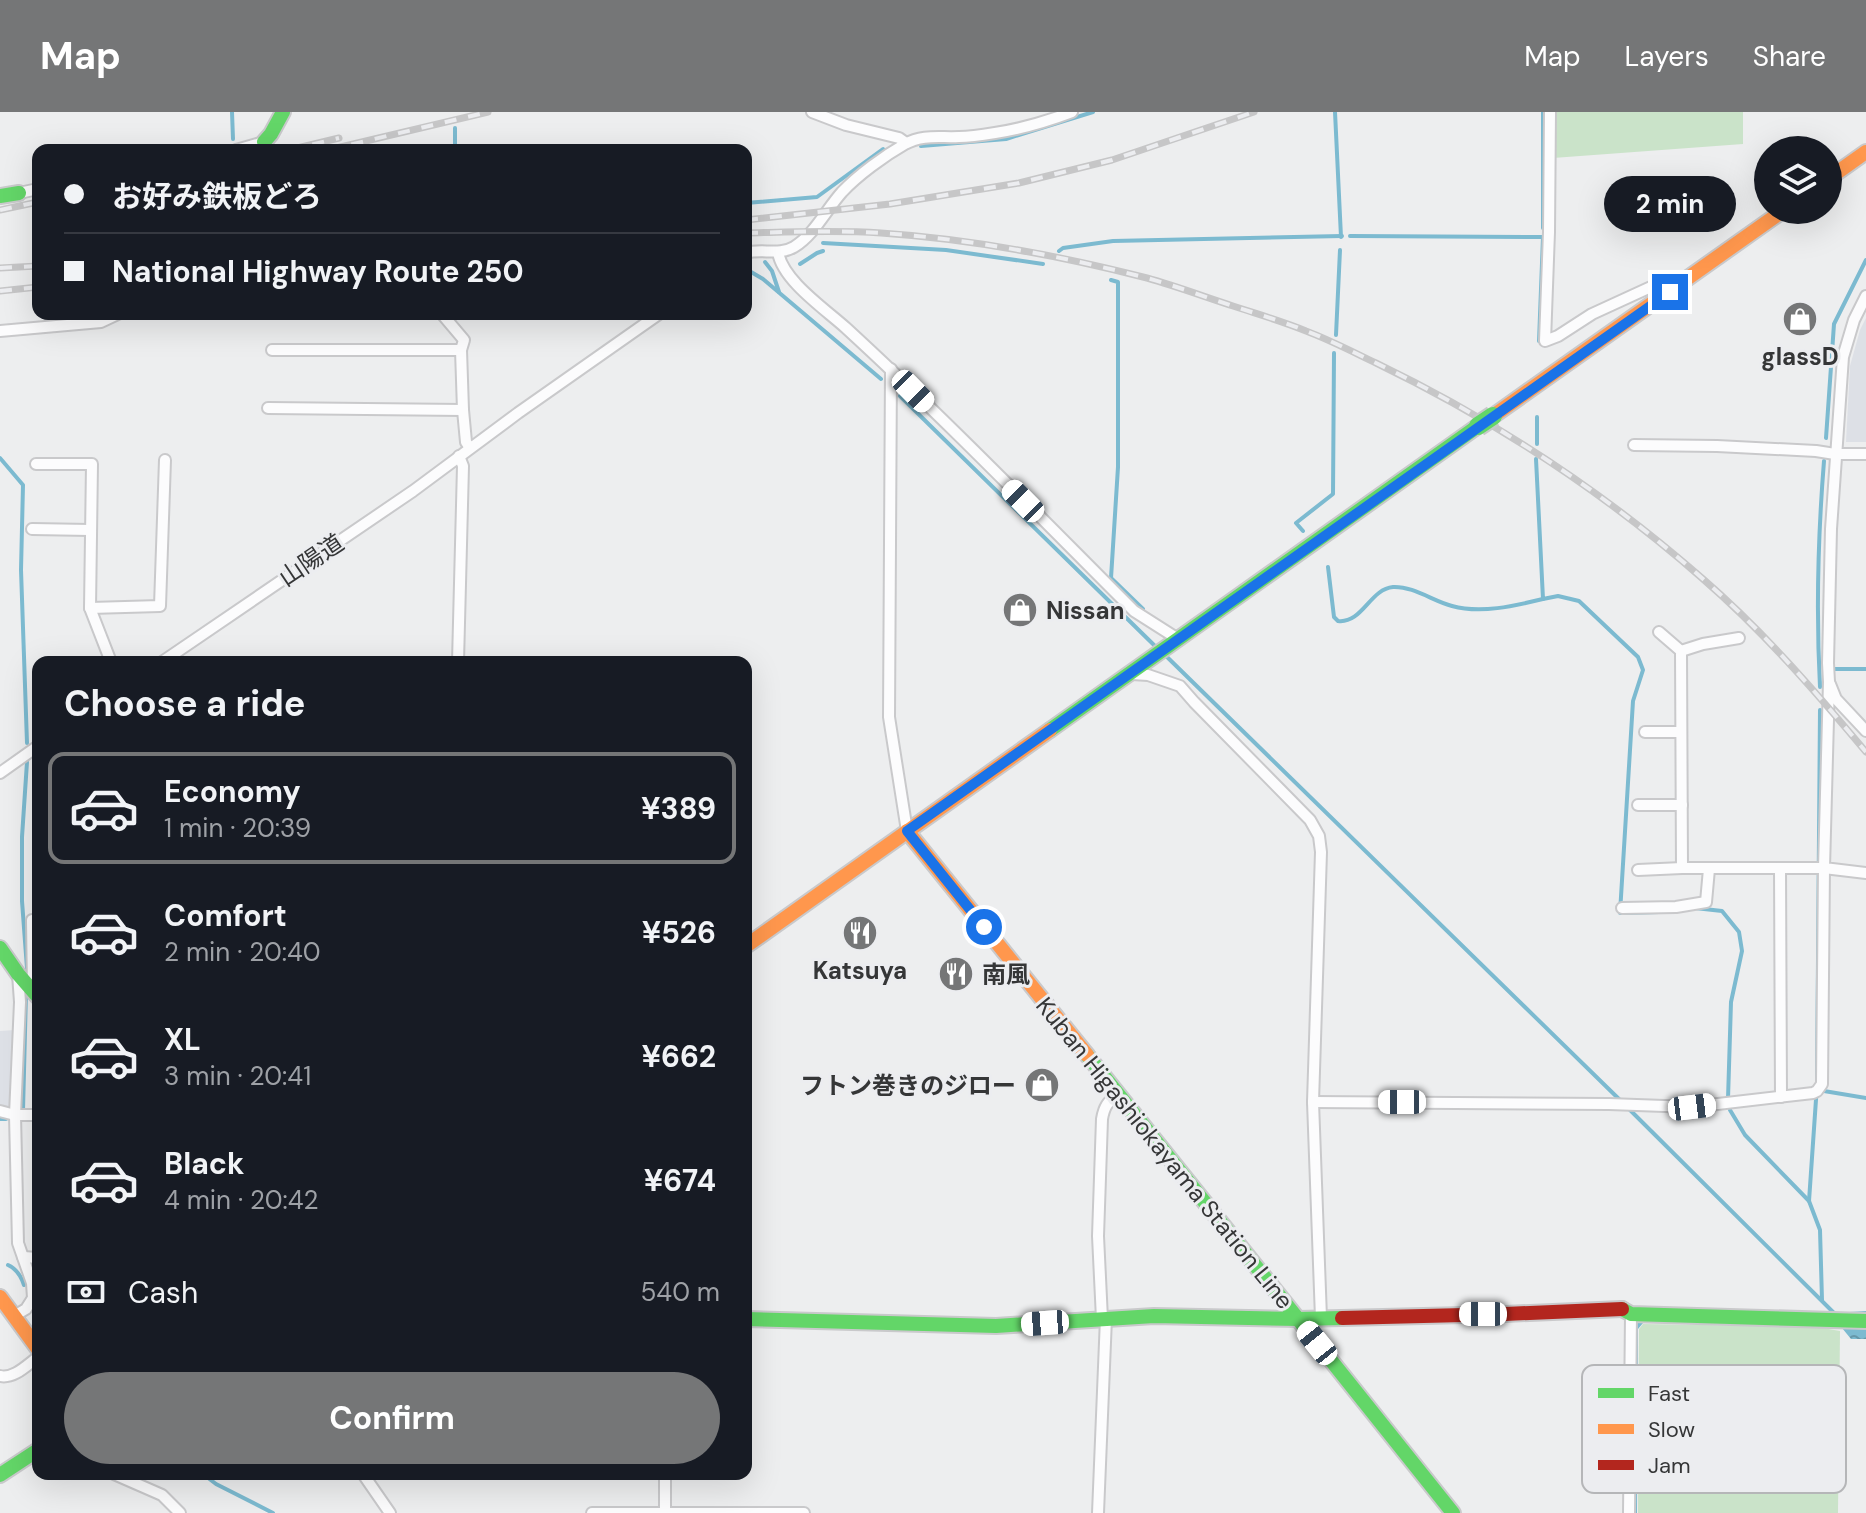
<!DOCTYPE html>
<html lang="en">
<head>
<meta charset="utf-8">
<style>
  body { margin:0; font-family:"DM Sans","Noto Sans JP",sans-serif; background:#20242c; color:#f1f3f6; height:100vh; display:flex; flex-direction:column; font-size:30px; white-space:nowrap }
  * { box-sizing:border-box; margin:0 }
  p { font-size:26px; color:#9ea1a6 }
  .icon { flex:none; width:44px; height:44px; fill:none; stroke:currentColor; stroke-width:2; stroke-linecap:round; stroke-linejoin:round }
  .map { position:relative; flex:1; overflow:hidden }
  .details { position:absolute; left:32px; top:544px; width:720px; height:824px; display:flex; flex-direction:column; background:#171b24; border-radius:16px; box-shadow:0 8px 32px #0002 }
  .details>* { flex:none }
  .top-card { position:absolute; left:32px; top:32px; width:720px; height:176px; border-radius:16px; box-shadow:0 8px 32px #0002; display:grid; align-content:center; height:176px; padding:0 32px; background:#171b24 }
  .controls { position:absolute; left:1754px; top:24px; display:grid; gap:16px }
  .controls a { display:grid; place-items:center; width:88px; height:88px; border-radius:50%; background:#171b24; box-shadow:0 8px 32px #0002; font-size:40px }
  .end { position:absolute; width:36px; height:36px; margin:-18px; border:10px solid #1a73e8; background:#fff; box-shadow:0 0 0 4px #fff }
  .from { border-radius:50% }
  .bubble { position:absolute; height:56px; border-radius:28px; background:#171b24; box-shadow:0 8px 32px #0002; font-size:26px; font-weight:700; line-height:56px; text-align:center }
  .car { position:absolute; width:24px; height:48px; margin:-24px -12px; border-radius:10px; box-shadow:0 0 6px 2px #0007; background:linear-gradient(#fff 24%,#345 0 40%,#fff 0 76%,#345 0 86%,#fff 0) }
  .top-card b { display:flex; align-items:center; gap:28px; height:76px; font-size:30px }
  .top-card b+b { border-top:2px solid #363941 }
  .top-card i { width:20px; height:20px; background:#f1f3f6 }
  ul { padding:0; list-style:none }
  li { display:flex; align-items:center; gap:24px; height:112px; margin:0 16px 12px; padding:0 16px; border:4px solid transparent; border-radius:16px }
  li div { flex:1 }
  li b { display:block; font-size:30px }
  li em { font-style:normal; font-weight:700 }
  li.active { border-color:#757677 }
  li>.icon { width:72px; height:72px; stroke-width:1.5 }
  h2 { padding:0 32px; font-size:36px; line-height:96px }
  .pay { display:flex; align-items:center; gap:20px; height:88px; padding:0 32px; font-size:30px }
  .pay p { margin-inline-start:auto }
  .cta { display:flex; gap:16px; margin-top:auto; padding:16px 32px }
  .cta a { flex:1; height:92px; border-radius:48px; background:#757677; color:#fff; font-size:32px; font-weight:700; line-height:92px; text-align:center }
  header { display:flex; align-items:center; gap:48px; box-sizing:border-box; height:112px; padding:0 40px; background:#757677; color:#fff }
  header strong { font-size:38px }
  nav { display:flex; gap:44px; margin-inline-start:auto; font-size:28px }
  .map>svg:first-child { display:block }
  .built { fill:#dde0e6 }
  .green { fill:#cae3c9 }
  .water { fill:url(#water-ripples) }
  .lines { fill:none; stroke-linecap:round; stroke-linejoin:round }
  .stream { stroke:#7cbad0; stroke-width:4 }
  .street-casing { stroke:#c9c9cb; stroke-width:14 }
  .fast-casing { stroke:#c9c9cb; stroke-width:18 }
  .slow-casing { stroke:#c9c9cb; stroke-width:18 }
  .jam-casing { stroke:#c9c9cb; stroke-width:18 }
  .street { stroke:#fcfcfd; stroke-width:10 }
  .fast { stroke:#63d668; stroke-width:14 }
  .slow { stroke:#ff974d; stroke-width:14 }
  .jam { stroke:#b3261e; stroke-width:14 }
  .rail-casing { stroke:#c6c6c7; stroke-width:7 }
  .rail { stroke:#ecedf0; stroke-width:4; stroke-dasharray:12; stroke-linecap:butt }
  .fast-bridge-casing { stroke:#c8c9ca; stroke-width:22; stroke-linecap:butt }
  .fast-bridge { stroke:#63d668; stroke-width:18 }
  .route { stroke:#1a73e8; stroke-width:10 }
  .labels { text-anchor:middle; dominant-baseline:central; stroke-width:6; stroke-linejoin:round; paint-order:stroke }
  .poi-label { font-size:24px; font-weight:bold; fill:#353637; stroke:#ecedf0 }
  .street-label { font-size:24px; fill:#353637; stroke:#ecedf0 }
  .key { fill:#ecedf0; stroke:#b5b6b8; stroke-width:2 }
  .key-label { font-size:22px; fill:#353637 }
</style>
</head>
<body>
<header>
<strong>Map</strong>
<nav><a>Map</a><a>Layers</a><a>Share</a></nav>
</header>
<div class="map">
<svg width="1866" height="1401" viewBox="0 0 1866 1401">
  <defs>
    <pattern id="water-ripples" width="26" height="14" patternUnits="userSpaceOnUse" patternTransform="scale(2)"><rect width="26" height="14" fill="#7cbad0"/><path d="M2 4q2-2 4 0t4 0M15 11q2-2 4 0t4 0" fill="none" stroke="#6698aa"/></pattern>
  </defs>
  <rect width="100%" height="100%" fill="#edeeef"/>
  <!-- built -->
  <g class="built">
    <path d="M1866,206V330H1846L1850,254L1860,218Z"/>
    <path d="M15,918L9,996H0V919Z"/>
  </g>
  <!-- green -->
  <g class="green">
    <path d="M1552,0H1743V32L1553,46Z"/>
    <path d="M1643,1212L1817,1215L1840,1219L1838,1401H1638L1639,1217Z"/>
  </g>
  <!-- water -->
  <path class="water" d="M1639,1206L1866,1213V1227H1851L1842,1216L1653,1209L1643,1211L1638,1217L1637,1401H1634L1635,1209Z"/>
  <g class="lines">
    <!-- stream -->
    <g class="stream">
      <path d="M232,0L233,27"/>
      <path d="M1335,0L1341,125"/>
      <path d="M1543,0V116"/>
      <path d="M921,34L1006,27L1093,0"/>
      <path d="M455,38V16"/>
      <path d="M746,91L817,85L883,37"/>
      <path d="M1350,124L1543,125L1539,229"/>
      <path d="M823,131L946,138L1043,152"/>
      <path d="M1059,139L1063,136L1113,129L1342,124"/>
      <path d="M765,150L772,159L779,180"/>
      <path d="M800,152L817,141L823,139"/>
      <path d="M746,157L763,167L881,267"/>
      <path d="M1111,168L1118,170V355L1111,466L1143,497"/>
      <path d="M1336,223L1340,138"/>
      <path d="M900,284L1155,534"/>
      <path d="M1826,326L1834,212L1866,148"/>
      <path d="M1537,332V305"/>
      <path d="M0,346L23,373L21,458L27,631"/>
      <path d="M1536,347L1543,487L1558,484L1579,489L1638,545L1643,558L1633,589L1620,801L1659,800"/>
      <path d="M1303,419L1296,411L1333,382L1334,241"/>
      <path d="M1328,455L1334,505L1338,509C1362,512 1370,477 1393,475C1413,474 1433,489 1452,494C1481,502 1514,494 1543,487"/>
      <path d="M1165,543L1622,990"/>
      <path d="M1835,557H1866"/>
      <path d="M1820,575C1816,500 1818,424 1824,349"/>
      <path d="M1820,598L1817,973L1809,1089L1820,1118L1822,1188"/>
      <path d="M1695,796L1722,799L1739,820L1742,839L1731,890L1728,987"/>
      <path d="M27,856L22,789V725L27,650"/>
      <path d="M1818,978L1866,986"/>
      <path d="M1628,996L1837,1204"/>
      <path d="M1730,998L1745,1023L1809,1089"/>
      <path d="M23,999L26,881"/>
      <path d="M0,1007H6"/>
      <path d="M8,1153C17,1157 21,1164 24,1173"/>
      <path d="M1850,1202L1866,1201"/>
      <path d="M203,1362L216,1372L273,1401"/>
    </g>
    <!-- street casing -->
    <g class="street-casing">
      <g id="street">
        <path d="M812,0L846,13L899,26L906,31"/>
        <path d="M1550,0L1549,120L1545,229L1558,224L1592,202L1653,174H1664L1670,180"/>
        <path d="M236,38L264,30"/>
        <path d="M19,81L38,77"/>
        <path d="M778,140C782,168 825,197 846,216C945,307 1039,404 1134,499L1178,527"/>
        <path d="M746,141C761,136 779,144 794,135C814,123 826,98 842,80C858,63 884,44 905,32C923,22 940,26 959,25C971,25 983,23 995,21C1021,17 1048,9 1072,0"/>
        <path d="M1866,184L1854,208L1843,245L1831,417L1828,551L1829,570L1824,756L1866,761"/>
        <path d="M442,202L464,228L461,238L463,298L466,330L470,336"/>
        <path d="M0,219L101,210L118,202"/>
        <path d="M272,238H461"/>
        <path d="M891,257L889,605L907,719"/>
        <path d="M268,296L463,298"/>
        <path d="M1634,333L1717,334L1816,339L1835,342H1866"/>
        <path d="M36,352H92L90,496L111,550"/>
        <path d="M32,417L90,418"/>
        <path d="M90,496L160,494L165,348"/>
        <path d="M1659,520L1681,539L1682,756H1780L1781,985"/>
        <path d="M1681,539L1703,532L1739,526"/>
        <path d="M162,550L413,379L518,301L659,202"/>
        <path d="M458,550L463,354L459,344"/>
        <path d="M1132,562L1148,563L1180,574L1194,590L1310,708L1319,724L1321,740L1313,990L1321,1206"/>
        <path d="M1830,572L1836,587L1866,619"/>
        <path d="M1645,620H1681"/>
        <path d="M0,661L38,634"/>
        <path d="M1638,693H1682"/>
        <path d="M1638,758L1682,756"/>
        <path d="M1622,796L1676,795L1706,790L1709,757"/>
        <path d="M33,878L32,808H38"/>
        <path d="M1313,990L1609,992L1692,995L1813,981L1817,979L1822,972L1824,756H1780"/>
        <path d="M0,999L15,1003H38"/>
        <path d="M23,1145L38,1146"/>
        <path d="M14,1204L26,1197L33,1186L32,1171L18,1131L15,1003L20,890L18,862"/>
        <path d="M1102,1207L1098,1124L1102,1007C1104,995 1108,989 1117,983"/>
        <path d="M0,1264C14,1267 27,1253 38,1245"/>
        <path d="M114,1362L162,1383L180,1401"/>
        <path d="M363,1362L390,1401"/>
        <path d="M665,1400V1362"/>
        <path d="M592,1401H804"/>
        <path d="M1098,1401L1106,1206"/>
        <path d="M1629,1401L1631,1202"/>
      </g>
    </g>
    <!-- fast casing -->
    <g class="fast-casing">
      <g id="fast">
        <path d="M264,30L271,22L283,0"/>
        <path d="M0,84L19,81"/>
        <path d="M1050,618L1478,314"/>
        <path d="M0,836L18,862L38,885"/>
        <path d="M1087,943L1453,1401"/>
        <path d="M1622,1197L1631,1202L1866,1209"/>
        <path d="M746,1207L996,1214L1154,1204L1298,1207L1342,1206"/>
        <path d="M0,1363L38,1338"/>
      </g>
    </g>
    <!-- slow casing -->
    <g class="slow-casing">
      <g id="slow">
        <path d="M1828,67L1866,40"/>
        <path d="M1493,304L1784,98"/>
        <path d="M907,719L1087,943"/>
        <path d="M746,834L1050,618"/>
        <path d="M0,1185L38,1237"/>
      </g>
    </g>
    <!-- jam casing -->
    <g class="jam-casing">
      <path id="jam" d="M1342,1206L1505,1202L1622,1197"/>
    </g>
    <!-- street -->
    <use href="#street" class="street"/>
    <!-- fast -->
    <use href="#fast" class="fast"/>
    <!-- slow -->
    <use href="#slow" class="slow"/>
    <!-- jam -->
    <use href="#jam" class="jam"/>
    <!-- rail casing -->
    <g class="rail-casing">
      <g id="rail">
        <path d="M289,38L339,26"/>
        <path d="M328,38L488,0"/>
        <path d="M0,98L38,90"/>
        <path d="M746,108L890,92L1019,71L1112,48L1254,0"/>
        <path d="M746,121C791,120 836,118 881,121C971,127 1061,144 1147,166C1176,174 1205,185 1233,194C1257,202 1282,209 1306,219C1330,228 1353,240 1376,251C1494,308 1604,380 1703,467C1763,519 1815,579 1866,640"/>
        <path d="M0,156L38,154"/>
        <path d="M0,179L38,175"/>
      </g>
    </g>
    <!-- rail -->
    <use href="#rail" class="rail"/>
    <!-- fast-bridge casing -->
    <g class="fast-bridge-casing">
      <path id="fast-bridge" d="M1478,314L1493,304"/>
    </g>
    <!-- fast-bridge -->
    <use href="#fast-bridge" class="fast-bridge"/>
  </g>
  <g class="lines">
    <!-- route -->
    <path class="route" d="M984,815L907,719L1670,180"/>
  </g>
  <!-- icons -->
  <defs>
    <g id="shop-disc" transform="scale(1.8)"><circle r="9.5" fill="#757677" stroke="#ecedf0"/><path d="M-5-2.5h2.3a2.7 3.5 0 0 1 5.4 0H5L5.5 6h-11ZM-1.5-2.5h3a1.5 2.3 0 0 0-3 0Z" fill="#fff"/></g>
    <g id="restaurant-disc" transform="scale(1.8)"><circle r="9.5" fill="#757677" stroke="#ecedf0"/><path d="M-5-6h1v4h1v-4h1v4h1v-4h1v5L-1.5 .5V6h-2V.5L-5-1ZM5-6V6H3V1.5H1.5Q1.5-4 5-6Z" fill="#fff"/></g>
  </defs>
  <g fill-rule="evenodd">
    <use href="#shop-disc" x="1800" y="207"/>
    <use href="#shop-disc" x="1020" y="498"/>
    <use href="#restaurant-disc" x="860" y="821"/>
    <use href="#restaurant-disc" x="956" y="862"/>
    <use href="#shop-disc" x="1042" y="973"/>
  </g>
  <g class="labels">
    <!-- poi labels -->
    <g class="poi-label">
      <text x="1800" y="244">glassD</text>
      <text x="1046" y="498" text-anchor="start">Nissan</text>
      <text x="860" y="858">Katsuya</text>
      <text x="982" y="862" text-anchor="start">南風</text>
      <text x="1016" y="973" text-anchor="end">フトン巻きのジロー</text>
    </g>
    <!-- street labels -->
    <g class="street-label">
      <text transform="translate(311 448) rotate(-34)">山陽道</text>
      <text transform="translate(1165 1041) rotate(51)">Kuban Higashiokayama Station Line</text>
    </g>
  </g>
  <!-- legend -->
  <rect x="1582" y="1253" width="264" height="128" rx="12" class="key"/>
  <rect x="1598" y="1276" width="36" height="10" fill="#63d668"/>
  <rect x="1598" y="1312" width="36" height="10" fill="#ff974d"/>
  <rect x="1598" y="1348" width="36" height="10" fill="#b3261e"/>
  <g class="key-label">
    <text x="1648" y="1289">Fast</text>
    <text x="1648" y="1325">Slow</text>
    <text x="1648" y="1361">Jam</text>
  </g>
</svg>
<div class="controls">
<a><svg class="icon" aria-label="layers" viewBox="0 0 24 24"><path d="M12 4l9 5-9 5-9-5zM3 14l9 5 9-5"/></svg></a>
</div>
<i class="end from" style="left:984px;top:815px"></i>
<i class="end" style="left:1670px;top:180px"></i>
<div class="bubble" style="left:1604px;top:64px;width:132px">2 min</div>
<i class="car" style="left:913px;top:279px;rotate:135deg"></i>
<i class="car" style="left:1023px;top:389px;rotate:315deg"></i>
<i class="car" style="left:1402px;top:990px;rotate:270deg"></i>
<i class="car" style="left:1692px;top:995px;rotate:83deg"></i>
<i class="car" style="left:1483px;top:1202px;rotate:270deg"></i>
<i class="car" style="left:1045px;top:1211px;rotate:266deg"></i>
<i class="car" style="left:1317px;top:1231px;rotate:321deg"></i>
<div class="top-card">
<b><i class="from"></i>お好み鉄板どろ</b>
<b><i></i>National Highway Route 250</b>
</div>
<section class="details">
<h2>Choose a ride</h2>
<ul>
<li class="active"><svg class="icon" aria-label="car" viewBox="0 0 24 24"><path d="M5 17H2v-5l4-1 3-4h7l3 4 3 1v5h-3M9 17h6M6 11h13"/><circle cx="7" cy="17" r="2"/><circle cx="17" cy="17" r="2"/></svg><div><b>Economy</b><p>1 min · 20:39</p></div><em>¥389</em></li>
<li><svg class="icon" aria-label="car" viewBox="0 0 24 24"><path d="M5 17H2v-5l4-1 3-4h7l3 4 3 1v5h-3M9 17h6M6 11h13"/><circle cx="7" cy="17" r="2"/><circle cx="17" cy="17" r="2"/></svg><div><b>Comfort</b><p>2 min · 20:40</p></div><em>¥526</em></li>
<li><svg class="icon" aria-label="car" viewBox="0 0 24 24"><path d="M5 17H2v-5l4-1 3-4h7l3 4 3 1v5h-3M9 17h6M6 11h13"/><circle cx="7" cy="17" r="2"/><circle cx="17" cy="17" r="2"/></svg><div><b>XL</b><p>3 min · 20:41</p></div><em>¥662</em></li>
<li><svg class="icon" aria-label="car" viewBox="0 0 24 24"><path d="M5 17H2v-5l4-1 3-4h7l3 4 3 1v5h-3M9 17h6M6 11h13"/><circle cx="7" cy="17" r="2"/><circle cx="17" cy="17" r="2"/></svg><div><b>Black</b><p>4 min · 20:42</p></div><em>¥674</em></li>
</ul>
<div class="pay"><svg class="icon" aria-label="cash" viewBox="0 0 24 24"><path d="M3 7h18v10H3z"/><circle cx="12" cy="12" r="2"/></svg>Cash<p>540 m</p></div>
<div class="cta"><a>Confirm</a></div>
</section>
</div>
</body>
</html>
